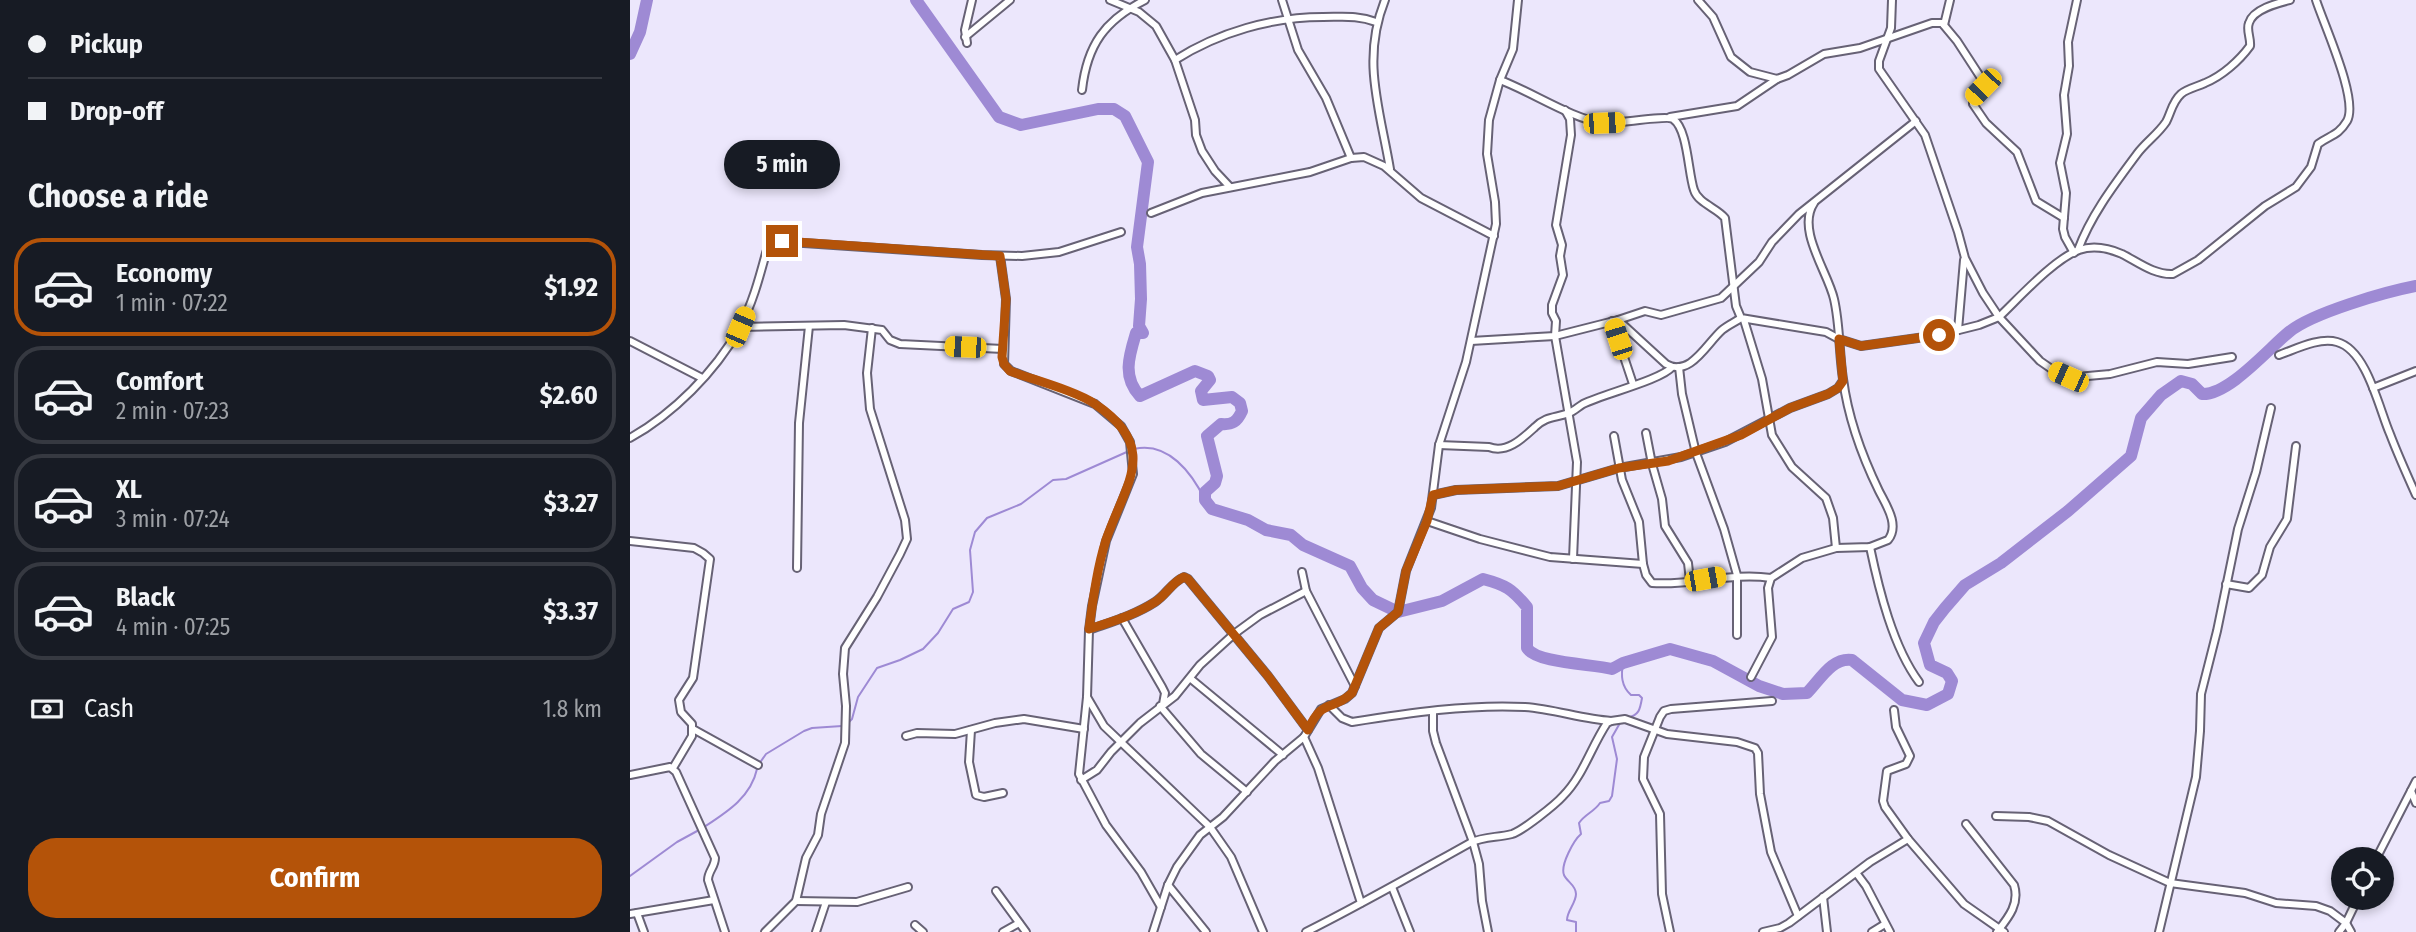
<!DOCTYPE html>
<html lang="en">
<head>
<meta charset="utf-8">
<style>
  body { margin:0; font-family:"Fira Sans Condensed",sans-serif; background:#20242c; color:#f1f3f6; height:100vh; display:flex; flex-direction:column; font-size:26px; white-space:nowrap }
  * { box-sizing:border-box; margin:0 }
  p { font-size:23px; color:#9ea1a6 }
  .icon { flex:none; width:38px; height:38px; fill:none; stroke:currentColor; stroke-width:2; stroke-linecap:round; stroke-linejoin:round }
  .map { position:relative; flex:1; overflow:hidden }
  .panel { display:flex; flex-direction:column; background:#171b24; width:630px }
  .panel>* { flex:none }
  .banner { display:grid; align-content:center; height:154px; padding:0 28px; background:#171b24 }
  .fabs { position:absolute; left:1701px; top:847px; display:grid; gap:14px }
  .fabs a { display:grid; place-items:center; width:63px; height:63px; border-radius:50%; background:#171b24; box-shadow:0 4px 10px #0003; font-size:35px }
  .end { position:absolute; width:32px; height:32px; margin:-16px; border:9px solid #b45309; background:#fff; box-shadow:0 0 0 4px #fff }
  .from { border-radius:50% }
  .bubble { position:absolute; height:49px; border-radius:24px; background:#171b24; box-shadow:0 4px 10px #0003; font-size:23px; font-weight:700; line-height:49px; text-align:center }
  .car { position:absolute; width:21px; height:42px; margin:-21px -10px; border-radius:9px; box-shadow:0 0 5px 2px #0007; background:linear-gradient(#f5c518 24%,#345 0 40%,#f5c518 0 76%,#345 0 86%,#f5c518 0) }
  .banner b { display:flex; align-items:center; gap:24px; height:66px; font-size:26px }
  .banner b+b { border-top:2px solid #363941 }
  .banner i { width:18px; height:18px; background:#f1f3f6 }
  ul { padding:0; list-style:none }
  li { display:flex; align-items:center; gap:21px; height:98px; margin:0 14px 10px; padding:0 14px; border:4px solid #363941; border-radius:28px }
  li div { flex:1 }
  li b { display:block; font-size:26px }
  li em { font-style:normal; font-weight:700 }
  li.current { border-color:#b45309 }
  li>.icon { width:63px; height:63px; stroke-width:1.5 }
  h2 { padding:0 28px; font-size:32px; line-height:84px }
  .pay { display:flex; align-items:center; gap:18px; height:77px; padding:0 28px; font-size:26px }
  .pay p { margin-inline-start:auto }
  .button { display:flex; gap:14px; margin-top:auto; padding:14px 28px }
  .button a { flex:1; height:80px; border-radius:28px; background:#b45309; color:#fff; font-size:28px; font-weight:700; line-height:80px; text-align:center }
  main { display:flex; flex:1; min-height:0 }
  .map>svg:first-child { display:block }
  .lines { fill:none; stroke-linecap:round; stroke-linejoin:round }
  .stream { stroke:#9e8ad4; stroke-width:2 }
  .river { stroke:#9e8ad4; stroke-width:12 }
  .street-casing { stroke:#676275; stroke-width:10 }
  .street { stroke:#fff; stroke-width:6 }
  .route { stroke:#b45309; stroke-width:9 }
</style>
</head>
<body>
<main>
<section class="panel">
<div class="banner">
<b><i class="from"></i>Pickup</b>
<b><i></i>Drop-off</b>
</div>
<h2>Choose a ride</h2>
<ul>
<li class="current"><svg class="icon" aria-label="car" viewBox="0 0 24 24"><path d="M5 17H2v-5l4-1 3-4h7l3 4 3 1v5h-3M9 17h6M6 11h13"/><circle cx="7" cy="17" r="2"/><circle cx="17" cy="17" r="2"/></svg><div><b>Economy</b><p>1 min · 07:22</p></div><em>$1.92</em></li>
<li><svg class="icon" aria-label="car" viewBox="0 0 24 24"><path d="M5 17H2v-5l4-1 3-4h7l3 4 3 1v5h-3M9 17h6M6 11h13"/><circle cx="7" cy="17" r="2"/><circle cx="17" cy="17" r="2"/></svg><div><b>Comfort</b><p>2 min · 07:23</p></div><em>$2.60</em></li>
<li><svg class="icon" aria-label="car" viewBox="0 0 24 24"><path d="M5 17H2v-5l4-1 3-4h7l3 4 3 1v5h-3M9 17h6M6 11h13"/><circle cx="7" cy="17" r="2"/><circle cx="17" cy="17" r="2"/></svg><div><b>XL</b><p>3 min · 07:24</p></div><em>$3.27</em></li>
<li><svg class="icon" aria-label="car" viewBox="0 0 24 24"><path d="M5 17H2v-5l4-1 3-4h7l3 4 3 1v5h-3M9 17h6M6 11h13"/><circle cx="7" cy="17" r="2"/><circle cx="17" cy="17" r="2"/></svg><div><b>Black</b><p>4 min · 07:25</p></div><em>$3.37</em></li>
</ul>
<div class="pay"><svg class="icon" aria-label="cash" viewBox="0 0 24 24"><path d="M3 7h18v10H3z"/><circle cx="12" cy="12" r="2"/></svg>Cash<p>1.8 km</p></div>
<div class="button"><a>Confirm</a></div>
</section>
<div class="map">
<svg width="1786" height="932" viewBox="0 0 1786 932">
  <rect width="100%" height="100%" fill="#ece7fc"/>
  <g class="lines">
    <!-- stream -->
    <g class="stream">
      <path d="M504,449C538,441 562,473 575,500"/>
      <path d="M993,663C991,675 991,686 1001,695H1009L1012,698C1010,710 1009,715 997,718"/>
      <path d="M217,724L222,719L228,697L247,668L270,660L293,649L308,633L323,609L339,602L343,592L340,550L345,532L357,518L391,504L423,480L436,479L499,451"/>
      <path d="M129,764L136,754L174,731L182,728L212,726"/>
      <path d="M74,827C97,812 121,797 127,769"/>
      <path d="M0,876L47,842L69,830"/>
      <path d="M946,932V922L937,920C937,911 946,903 946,894C946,885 937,882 934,875C930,865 944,840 951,834L949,823C955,814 964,812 970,803L979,801L982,796L987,759L982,737L990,723"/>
    </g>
    <!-- river -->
    <g class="river">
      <path d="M286,0L369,117L391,125L468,109H484L495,116L518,162L507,247L510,264L511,299L509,326L513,333H506C499,356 492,377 510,396L565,371L578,376L580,380L571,391L573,400L602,397L610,403L612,411C607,422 602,425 591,424L577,436L587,476L585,483L575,492V500L582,509L618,520L636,530L661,535L673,545L720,566L732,588L743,600L768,612L812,601L853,579C876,585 882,589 897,607V648C906,663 962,664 982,669L993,663L1040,649L1083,661L1129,686L1153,694L1177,693C1190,680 1202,657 1222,660L1272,700L1297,705L1318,694L1322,681L1317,673L1300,665L1294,643L1304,622L1315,608L1335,585L1371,563L1438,511L1501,456L1511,418L1531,395L1551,381L1562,384L1572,394C1599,395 1638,349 1659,332C1682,313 1755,292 1786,286"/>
      <path d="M0,54L10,32L17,0"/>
    </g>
    <!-- street casing -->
    <g class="street-casing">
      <g id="street">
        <path d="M480,0L509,12L526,26L545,60L565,120L566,135L572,151L585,171L600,187"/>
        <path d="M652,0L668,50L696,98L721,158"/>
        <path d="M755,0C731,60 750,109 760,169"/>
        <path d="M1068,0L1083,17L1101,57L1120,72L1147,79L1158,75L1194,54L1230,48L1302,23H1312L1327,41L1353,81V87L1343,97V104L1356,123L1387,152L1406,201L1434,218"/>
        <path d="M1262,0L1261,28L1249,61V69L1295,135L1328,232L1335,258L1353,293L1369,317L1410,361L1423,370L1438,377H1447L1480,374L1527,362L1558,364L1602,357"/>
        <path d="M1314,25L1320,0"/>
        <path d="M335,37L380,0"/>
        <path d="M337,43L335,30L342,0"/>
        <path d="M545,60C589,32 642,17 693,17C713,17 728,15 746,22"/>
        <path d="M870,80C900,91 944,120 973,123C986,124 1037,115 1043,119C1058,129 1058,173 1064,190C1068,203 1087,208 1095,218L1106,306L1111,318L1196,332L1209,339L1231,346L1309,335L1349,325L1369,317C1389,298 1424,259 1449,250C1464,245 1478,248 1492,254C1508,262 1524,275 1543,274L1568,260L1635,206L1666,187L1681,167L1688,144C1700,135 1708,136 1717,121C1729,100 1694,25 1686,0"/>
        <path d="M452,90C457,45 475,20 515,0"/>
        <path d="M935,110L940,119L941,135L926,225L932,245L930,256L933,275L922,305V313L926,321L925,336L947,462L943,559"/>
        <path d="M1040,117L1107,106L1147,79"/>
        <path d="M521,213L572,193L680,172L721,158L734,157L754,166L791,198L864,236"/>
        <path d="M1448,250C1461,215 1484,185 1507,154C1515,143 1528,134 1536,122C1541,113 1542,102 1551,94C1558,88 1567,87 1575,83C1592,76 1609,61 1620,46C1621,38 1616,30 1619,23C1623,9 1648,3 1660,0"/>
        <path d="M1444,253L1435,237L1433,229L1436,193L1430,163L1437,134L1434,95L1439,66L1438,42L1447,0"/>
        <path d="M370,256L376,299L374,364L381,371L465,404L491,426L500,442L503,474L476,541L462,606L459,630L457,697L449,774L476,825L511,872L531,907"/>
        <path d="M988,320L1015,311L1031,315L1091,298L1129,262L1142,242L1169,214L1286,121"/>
        <path d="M1114,320L1132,379L1142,435L1162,467L1196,498L1203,518L1206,548"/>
        <path d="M982,321L1003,384"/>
        <path d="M110,327L214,325L252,330L260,340L270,344L373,349"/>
        <path d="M1328,330L1334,260"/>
        <path d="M0,341L72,378"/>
        <path d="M841,341L925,336L988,320L1036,364C1060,378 1077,343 1092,330C1098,325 1105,322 1111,318"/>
        <path d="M1649,355C1666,349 1689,337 1707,342C1737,350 1749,409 1760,434C1768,455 1777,475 1786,495"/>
        <path d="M1049,367L1052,394L1066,453L1094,529L1107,575V635"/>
        <path d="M1743,388L1786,371"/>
        <path d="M1016,433L1022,464L1032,499L1035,526L1058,563L1060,581"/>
        <path d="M984,436L992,480L1009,522L1013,564L1016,575L1022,583C1062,586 1101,572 1141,578"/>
        <path d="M0,438C43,414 85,372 109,329C122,305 129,279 136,253L139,245L144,241L352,255L392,256L429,252L491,232"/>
        <path d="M809,445L859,447C877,454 893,438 905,427C916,416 926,418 939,413C944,411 948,407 953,404C973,394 1031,380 1042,367"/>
        <path d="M803,495L826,490L928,486L989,468L1051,457L1095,442L1160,408L1198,394L1208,388L1212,382"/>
        <path d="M797,521L850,539L920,557L1013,564"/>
        <path d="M0,541L64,548L73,553L80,559L63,678L49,700L51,712L62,724V736L43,768"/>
        <path d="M1240,547C1249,590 1263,647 1289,682"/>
        <path d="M167,568L169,423L179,326"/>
        <path d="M672,572L676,591L725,686"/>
        <path d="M1596,584L1619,588L1632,575L1640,547L1657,519L1666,446"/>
        <path d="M492,618L532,687L535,693L533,704"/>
        <path d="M459,630C481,622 505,615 525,602C536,595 542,582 554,577L558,579L638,676L678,730"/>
        <path d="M1121,677L1142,637L1138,588L1141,578L1172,558L1206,548L1240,547L1258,540C1270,525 1256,505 1249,491C1232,456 1218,418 1213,379C1209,353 1210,325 1204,299C1198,272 1166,230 1184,203"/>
        <path d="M561,679L653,755"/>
        <path d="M457,697L474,726L580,827L601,857L633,932"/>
        <path d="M699,705L712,718L722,722C778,713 838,704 895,707C924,709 952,719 981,721"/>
        <path d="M530,706L571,754L617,792"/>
        <path d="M1264,710L1266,727L1280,756L1276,764L1257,771L1253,801L1255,807L1278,839L1334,904L1374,932"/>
        <path d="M803,711V731L806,743L843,842L849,864L852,901L858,932"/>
        <path d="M63,729L128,765"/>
        <path d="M341,730L339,762L346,795L354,797L373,793"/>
        <path d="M276,736L287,733L325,734L365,723L394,719L454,729"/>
        <path d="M674,737L688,768L731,903"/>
        <path d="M0,775L40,767L46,772L85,858C85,867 78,871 78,880L95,932"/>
        <path d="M451,780L467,770L481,752L510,723L545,696L570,665L604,634L630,615L676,591"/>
        <path d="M1781,791L1786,803"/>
        <path d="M1366,816L1399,817L1418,821L1479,855L1540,883L1615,893L1646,903L1686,906L1700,911L1716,923L1721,932"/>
        <path d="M1336,824L1384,885C1390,904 1378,918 1367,932"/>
        <path d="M1746,859L1786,781"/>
        <path d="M1227,874L1236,886L1260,932"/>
        <path d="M538,885L576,932"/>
        <path d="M762,887L780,932"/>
        <path d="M366,891L396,932"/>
        <path d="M1193,897L1197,932"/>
        <path d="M166,901L227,902L278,887"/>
        <path d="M7,913L14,932"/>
        <path d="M0,914L84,900"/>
        <path d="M285,925L293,932"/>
        <path d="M135,932L166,901L176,858L188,835L191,814L215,743L216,706L213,674L215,648L247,597L270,554L277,539L275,520L240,409L237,373L242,328"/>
        <path d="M186,932L196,902"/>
        <path d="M373,932L389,923"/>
        <path d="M523,932L538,885L547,867L570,835L593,817L645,761L674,737L691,709L715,699L722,693L749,628L768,612L776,571L801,508L809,445L836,362L866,224L865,202L857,154L859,120L870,80L883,49L888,0"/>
        <path d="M676,932C732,904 786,873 840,843C854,836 867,838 882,834C892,831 925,805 933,796C953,776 961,747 977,723L981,721L995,719L1037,734L1107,742L1125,748L1128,753L1130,794L1141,852L1168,916"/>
        <path d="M1040,932L1032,894L1030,814L1013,779L1014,757L1030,717L1034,711L1041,709L1142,701"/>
        <path d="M1133,932L1150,928L1159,923L1240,862L1278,839"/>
        <path d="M1242,932L1255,924"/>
        <path d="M1529,932L1566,777L1570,731L1571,694L1587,631L1608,529L1626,472L1641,408"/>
        <path d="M1709,932L1716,923L1728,898"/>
      </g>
    </g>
    <!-- street -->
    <use href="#street" class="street"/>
  </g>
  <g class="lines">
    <!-- route -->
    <path class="route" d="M152,241L370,256L376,299L372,357L374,364L380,371C404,380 446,391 465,404C531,448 495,484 476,540C467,568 463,600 459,629C481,622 505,615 525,602C536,595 542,582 554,577L558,579L638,676L678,730C693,697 702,712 722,693L749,628L768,612L776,571L797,521L803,495L826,490L928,486L989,468L1038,461L1111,435L1160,408L1198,394L1208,388L1213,381L1209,339L1231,346L1309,335"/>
  </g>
</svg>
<div class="fabs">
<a><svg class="icon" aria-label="locate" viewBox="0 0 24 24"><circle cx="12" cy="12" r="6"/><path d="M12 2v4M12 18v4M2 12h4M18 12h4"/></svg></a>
</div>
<i class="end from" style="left:1309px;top:335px"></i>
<i class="end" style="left:152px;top:241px"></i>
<div class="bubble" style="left:94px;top:140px;width:116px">5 min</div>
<i class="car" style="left:1353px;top:87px;rotate:224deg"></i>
<i class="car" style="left:974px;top:123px;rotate:88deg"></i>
<i class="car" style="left:110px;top:327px;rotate:23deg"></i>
<i class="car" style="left:988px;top:339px;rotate:342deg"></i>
<i class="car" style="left:335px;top:347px;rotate:272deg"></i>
<i class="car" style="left:1438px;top:377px;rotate:294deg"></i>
<i class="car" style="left:1075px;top:579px;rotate:80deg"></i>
</div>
</main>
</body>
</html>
